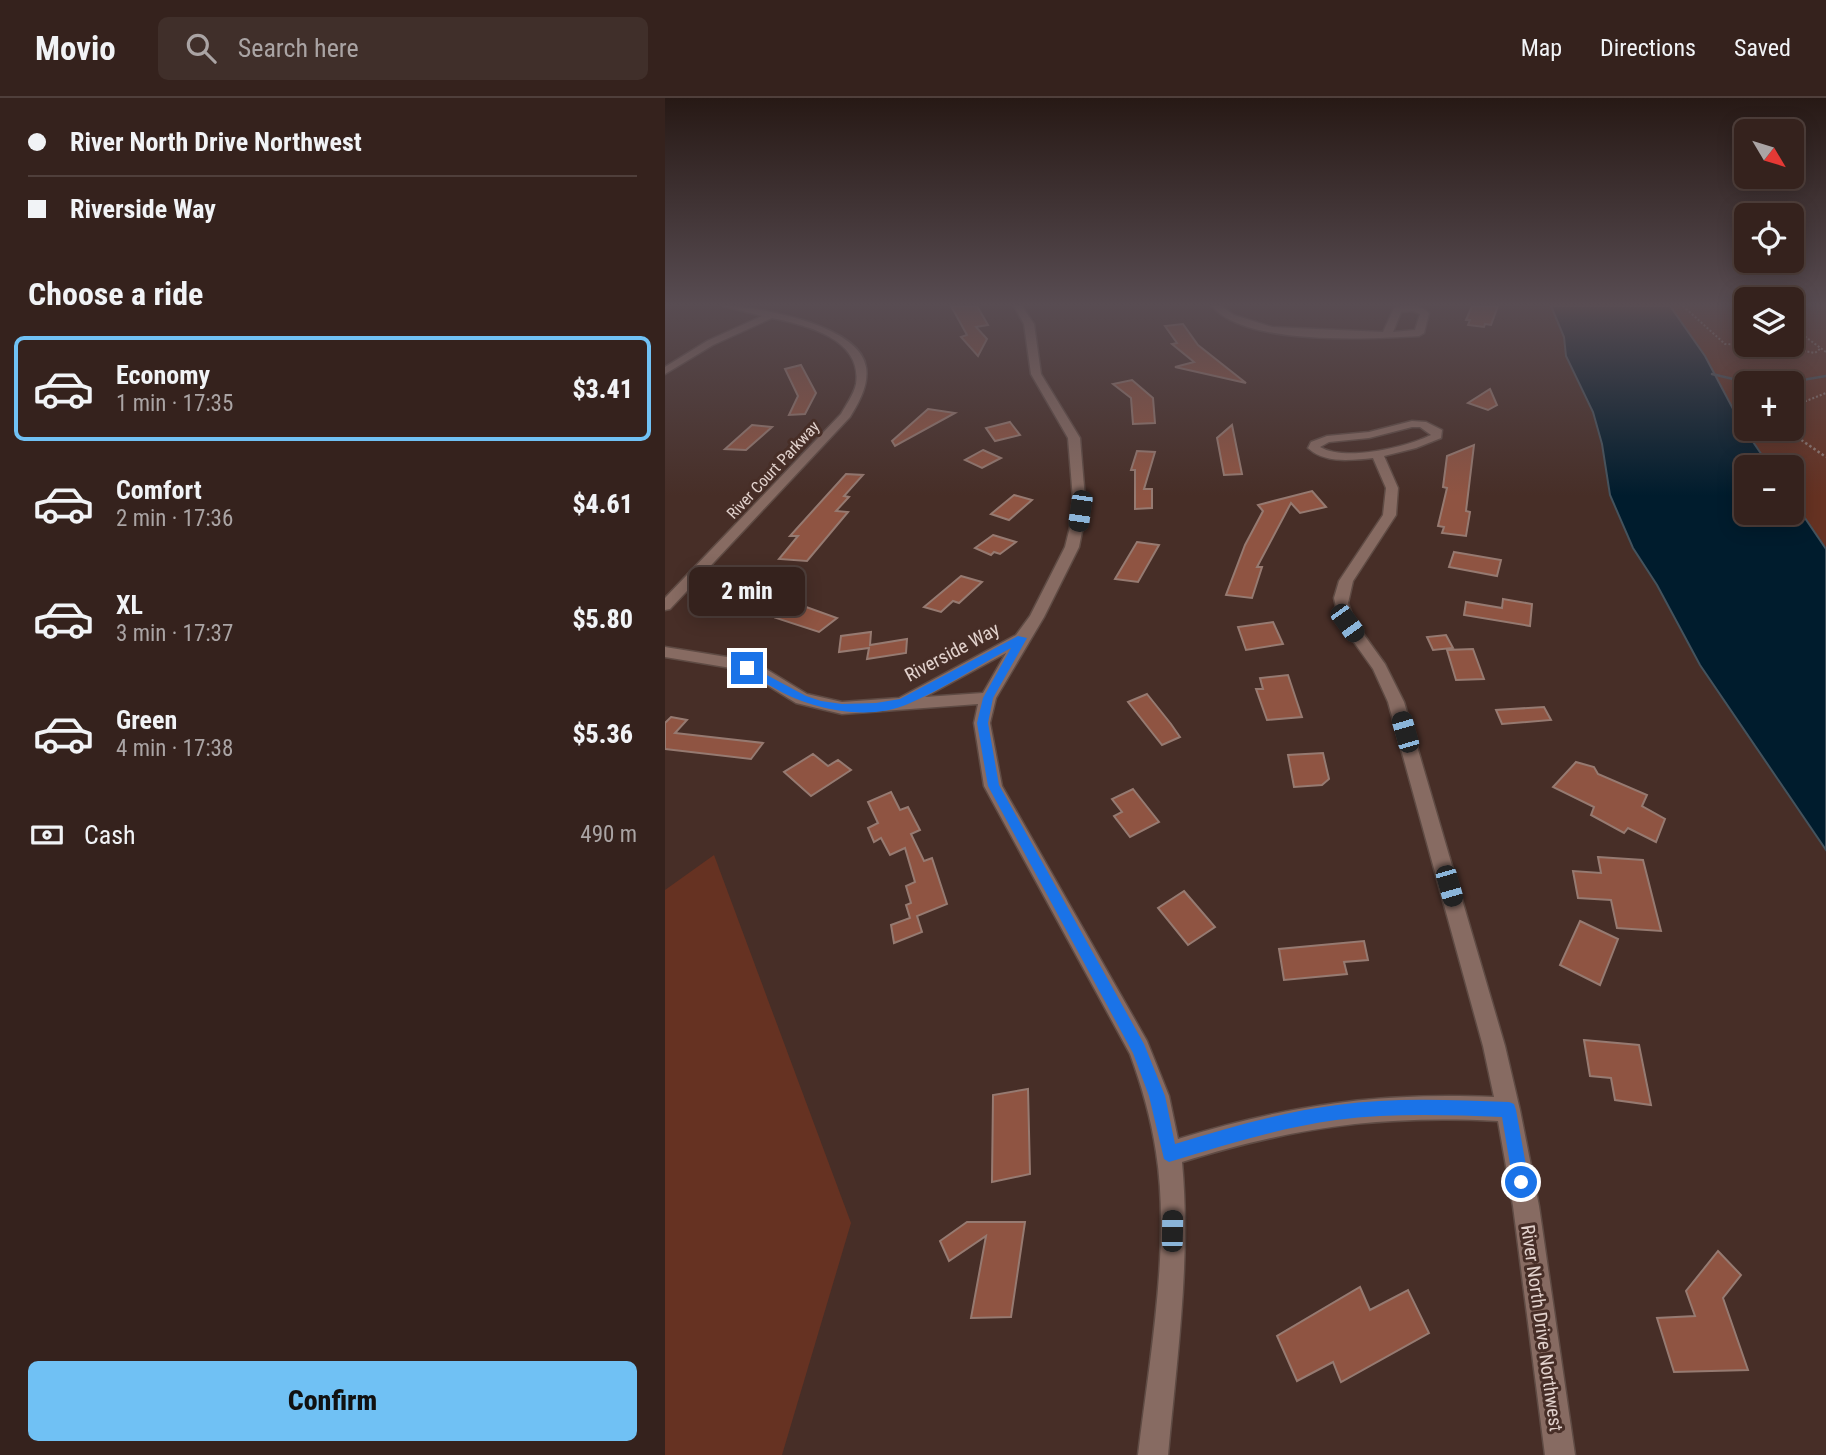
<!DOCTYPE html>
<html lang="en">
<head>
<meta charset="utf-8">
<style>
  body { margin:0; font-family:"Roboto Condensed",sans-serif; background:#402f2a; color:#f1f3f6; height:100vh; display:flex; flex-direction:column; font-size:26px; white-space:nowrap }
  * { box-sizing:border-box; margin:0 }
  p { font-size:23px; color:#aaa4a4 }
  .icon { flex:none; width:38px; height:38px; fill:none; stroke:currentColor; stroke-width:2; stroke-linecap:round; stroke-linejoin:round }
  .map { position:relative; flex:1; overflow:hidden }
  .sheet { display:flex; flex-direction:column; background:#35221d; width:665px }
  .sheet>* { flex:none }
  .top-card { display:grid; align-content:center; height:154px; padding:0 28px; background:#35221d }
  .needle { width:46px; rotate:128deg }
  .controls { position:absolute; left:1069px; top:21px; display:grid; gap:14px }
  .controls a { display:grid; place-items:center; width:70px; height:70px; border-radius:10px; background:#35221d; box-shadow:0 4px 18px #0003,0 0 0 2px #4f3f3b; font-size:35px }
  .end { position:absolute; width:32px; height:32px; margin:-16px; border:9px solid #1a73e8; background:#fff; box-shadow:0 0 0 4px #fff }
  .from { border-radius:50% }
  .bubble { position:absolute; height:49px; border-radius:10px; background:#35221d; box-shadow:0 4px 18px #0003,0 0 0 2px #4f3f3b; font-size:23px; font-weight:800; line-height:49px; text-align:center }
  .car { position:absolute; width:21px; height:42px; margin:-21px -10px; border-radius:9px; box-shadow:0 0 5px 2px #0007; background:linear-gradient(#222 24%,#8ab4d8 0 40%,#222 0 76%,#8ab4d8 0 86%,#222 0) }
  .top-card b { display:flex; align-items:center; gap:24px; height:66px; font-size:26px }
  .top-card b+b { border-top:2px solid #4f3f3b }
  .top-card i { width:18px; height:18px; background:#f1f3f6 }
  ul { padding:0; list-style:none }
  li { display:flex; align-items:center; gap:21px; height:105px; margin:0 14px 10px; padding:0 14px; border:4px solid transparent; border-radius:10px }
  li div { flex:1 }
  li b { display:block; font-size:26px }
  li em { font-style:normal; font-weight:800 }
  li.current { border-color:#70c1f4 }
  li>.icon { width:63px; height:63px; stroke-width:1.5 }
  h2 { padding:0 28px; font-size:32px; line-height:84px }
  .pay { display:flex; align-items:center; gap:18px; height:77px; padding:0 28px; font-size:26px }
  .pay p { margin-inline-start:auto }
  .button { display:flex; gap:14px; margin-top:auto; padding:14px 28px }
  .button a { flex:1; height:80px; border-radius:10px; background:#70c1f4; color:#111; font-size:28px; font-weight:800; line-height:80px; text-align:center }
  header { display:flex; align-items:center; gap:42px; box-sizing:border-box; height:98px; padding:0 35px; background:#35221d; border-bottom:2px solid #4f3f3b }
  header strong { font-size:33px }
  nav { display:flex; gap:38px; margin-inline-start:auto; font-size:24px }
  .search { width:490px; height:63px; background:#402f2a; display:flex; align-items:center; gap:18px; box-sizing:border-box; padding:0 24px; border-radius:10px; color:#aaa4a4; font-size:26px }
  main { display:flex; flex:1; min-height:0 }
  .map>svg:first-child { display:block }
  .green { fill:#663222; fill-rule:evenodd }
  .water { fill:#001c2d; stroke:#44535d; stroke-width:2 }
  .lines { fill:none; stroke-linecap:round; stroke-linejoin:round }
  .stream { stroke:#44535d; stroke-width:2.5 }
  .building { fill:#8f5442; stroke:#967a71; stroke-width:2 }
  .minor-casing { stroke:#5f4b44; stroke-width:3 }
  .path-far1 { stroke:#917c76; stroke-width:2; stroke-dasharray:2 2; stroke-linecap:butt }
  .path { stroke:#917c76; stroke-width:2.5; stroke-dasharray:2.5 2.5; stroke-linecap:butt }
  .minor { fill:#876b62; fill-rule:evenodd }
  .route { fill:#1a73e8 }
  .labels { text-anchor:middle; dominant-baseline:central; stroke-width:6; stroke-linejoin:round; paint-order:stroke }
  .far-street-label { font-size:16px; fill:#e2d2cd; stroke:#472e27 }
  .street-label { font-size:19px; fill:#e2d2cd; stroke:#472e27 }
</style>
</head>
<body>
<header>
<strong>Movio</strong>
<div class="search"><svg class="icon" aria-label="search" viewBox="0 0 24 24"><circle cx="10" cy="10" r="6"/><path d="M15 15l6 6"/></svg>Search here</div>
<nav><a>Map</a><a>Directions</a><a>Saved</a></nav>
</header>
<main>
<section class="sheet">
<div class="top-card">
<b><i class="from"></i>River North Drive Northwest</b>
<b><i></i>Riverside Way</b>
</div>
<h2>Choose a ride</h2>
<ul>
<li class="current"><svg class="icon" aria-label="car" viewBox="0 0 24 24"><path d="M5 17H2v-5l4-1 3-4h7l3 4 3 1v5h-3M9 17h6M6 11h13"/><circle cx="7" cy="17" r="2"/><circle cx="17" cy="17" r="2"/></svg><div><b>Economy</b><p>1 min · 17:35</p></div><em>$3.41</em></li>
<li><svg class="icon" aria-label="car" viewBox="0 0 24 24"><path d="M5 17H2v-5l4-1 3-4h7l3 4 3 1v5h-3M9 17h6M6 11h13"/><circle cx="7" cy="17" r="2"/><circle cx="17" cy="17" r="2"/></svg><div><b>Comfort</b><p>2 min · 17:36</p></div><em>$4.61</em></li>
<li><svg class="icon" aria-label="car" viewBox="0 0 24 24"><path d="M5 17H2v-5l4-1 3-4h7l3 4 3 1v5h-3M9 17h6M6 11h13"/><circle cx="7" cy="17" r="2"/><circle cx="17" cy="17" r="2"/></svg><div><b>XL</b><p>3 min · 17:37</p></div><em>$5.80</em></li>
<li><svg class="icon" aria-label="car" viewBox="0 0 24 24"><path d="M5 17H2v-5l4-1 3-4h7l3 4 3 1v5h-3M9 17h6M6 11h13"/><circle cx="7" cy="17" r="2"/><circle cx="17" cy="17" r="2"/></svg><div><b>Green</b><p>4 min · 17:38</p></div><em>$5.36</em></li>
</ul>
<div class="pay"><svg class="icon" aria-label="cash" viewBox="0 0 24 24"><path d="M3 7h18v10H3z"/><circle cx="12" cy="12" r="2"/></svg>Cash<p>490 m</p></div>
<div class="button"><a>Confirm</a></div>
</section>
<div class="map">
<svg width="1161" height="1357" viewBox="0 0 1161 1357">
  <rect width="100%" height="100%" fill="#472e27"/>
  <!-- green -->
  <g class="green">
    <path d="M1005,208H1081L1082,247H1127V208H1161V451L1127,401V369H1105L1076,326L1040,258ZM1082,285H1127V331H1082Z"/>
    <path d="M49,757L186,1125L117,1357H0V792Z"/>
  </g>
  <!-- water -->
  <path class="water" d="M886,208H1005L1040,258L1076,326L1105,369H1082V415H1127V401L1161,451V752L1035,567L992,487L968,450L945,397L937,346L928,314L901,258L899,239Z"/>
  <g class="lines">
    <!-- stream -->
    <g class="stream">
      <path d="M1047,276L1085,285"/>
      <path d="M1120,285L1161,278"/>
    </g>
  </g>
  <!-- building -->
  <g class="building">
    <path d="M286,208H312L323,227L311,229L322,241L313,258L296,239L302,237Z"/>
    <path d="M807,208H833L826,227L820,226L819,229L803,227L805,222H801Z"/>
    <path d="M518,226L533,247L581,285L510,269L529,264L507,246L512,245L500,228Z"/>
    <path d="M136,267L151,295L140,316L124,317L133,298L120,271Z"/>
    <path d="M467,282L488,300L490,325L468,326L466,300L448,286Z"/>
    <path d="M825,291L832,307L823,312L803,305Z"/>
    <path d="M263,311L290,315L230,348L227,343Z"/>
    <path d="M345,324L355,337L330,343L321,330Z"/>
    <path d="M87,327L107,329L81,352L60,351Z"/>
    <path d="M567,327L577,376L559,377L552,340Z"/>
    <path d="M809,347L801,413L805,414L801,438L777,435L779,429L773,428L782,390L778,389L782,358Z"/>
    <path d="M318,352L336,360L317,370L300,362Z"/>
    <path d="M472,353L490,354L479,391H487V410L470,411V372H466Z"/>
    <path d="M181,376L198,377L179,398L184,399L171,413L183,414L142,463L114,461L133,438H125Z"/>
    <path d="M647,393L661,409L635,415L626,405L592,469H597L587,500L561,497L580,447L598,413L593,407Z"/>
    <path d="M349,397L367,402L344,422L326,416Z"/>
    <path d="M328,437L351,444L335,456L329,454L326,457L310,450Z"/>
    <path d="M472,444L494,447L473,484L450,481Z"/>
    <path d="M789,454L836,462L832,478L784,469Z"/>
    <path d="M296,478L317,484L294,505L288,503L276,514L259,509Z"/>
    <path d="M49,496L86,503L74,514L36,508Z"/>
    <path d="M838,501L867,506L865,528L799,517L801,504L837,510Z"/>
    <path d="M130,505L172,520L154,534L111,520Z"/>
    <path d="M608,524L618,546L581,552L573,529Z"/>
    <path d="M206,534L205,547L242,541L241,555L202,561L204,550L174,554L176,538Z"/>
    <path d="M781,537L788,550L768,552L762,539Z"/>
    <path d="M808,551L819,581L791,582L782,552Z"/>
    <path d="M623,577L637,619L602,622L591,591H598L595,580Z"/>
    <path d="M482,596L506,626L515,639L497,647L463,604Z"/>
    <path d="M879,609L886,622L837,626L831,612Z"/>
    <path d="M6,619L22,622L10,635L98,645L86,661L0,651V625Z"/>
    <path d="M658,655L664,681L657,687L629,689L623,657Z"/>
    <path d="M148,656L163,668L173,662L186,672L146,698L119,674Z"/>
    <path d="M911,664L929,669L933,676L982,697L977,708L1000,721L991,744L963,730L959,735L926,717L929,709L888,689Z"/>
    <path d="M468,691L494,724L465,739L449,718L457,714L447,701Z"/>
    <path d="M226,694L235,712L243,709L255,732L246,736L259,763L267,760L282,806L252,818L257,834L229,845L226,827L245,820L241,807L246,805L241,788L250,784L240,750L225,757L216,740L209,744L203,730L213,725L203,704Z"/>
    <path d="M933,759L978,762L996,833L952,830L946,802L913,800L908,773L936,775Z"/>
    <path d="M519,793L550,829L523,847L493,810Z"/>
    <path d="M915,823L953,841L935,887L895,867Z"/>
    <path d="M699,843L703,862L679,864L682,876L619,882L614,851Z"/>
    <path d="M919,942L974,947L986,1007L950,1002L946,980L925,978Z"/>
    <path d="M363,991L365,1076L327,1084L328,997Z"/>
    <path d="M302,1124H360L346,1219L306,1220L321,1138L284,1163L275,1143Z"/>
    <path d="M1053,1153L1076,1177L1058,1200L1083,1272L1009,1274L992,1220L1030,1218L1021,1193Z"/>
    <path d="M695,1189L705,1212L743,1192L764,1235L676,1284L668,1264L632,1283L612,1238Z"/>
  </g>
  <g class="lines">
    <!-- minor casing -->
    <g class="minor-casing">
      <g id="minor">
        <path d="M58,208C92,208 195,227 201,269C204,287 194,304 185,319L5,511L0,512V500L176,316C181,307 189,296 191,286C198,241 141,227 107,220L48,247L0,276V269L42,243L97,218Z"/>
        <path d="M349,208H357L369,226L376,276L415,340L421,413L414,449L379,519L331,600L325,625L337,688L482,943L504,998L513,1041C623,1007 713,994 829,999L818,948L723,604L708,571L674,523L669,500L674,483L718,417L721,390L708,360C687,362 660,366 643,350L646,344L662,338L704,334L747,323L761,324L777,332L776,340L751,350L719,358L733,390L731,417L688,483L683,505L689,523L720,566L739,604L840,948L855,1012L874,1108L910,1357H880L848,1108L833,1023C715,1017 630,1029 517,1064C526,1162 512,1259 503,1357H473C484,1264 506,1146 491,1054C486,1020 477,989 465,956L319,688L309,625L313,606L177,616L131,605L89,579L66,570L0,559V549L74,561L101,571L142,596L177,604L234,600L351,537L365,518L400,449L409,413L403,340L366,276L359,226ZM747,329H755L766,337C741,349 681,364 655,349L664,344L704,340ZM341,555L318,595L260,599Z"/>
        <path d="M547,208H556L569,217L607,229L718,234L729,210C742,207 753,206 764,215L759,235L754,238C704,241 580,248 547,208ZM748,213L755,216L750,232L728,234L736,214Z"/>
      </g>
    </g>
    <!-- path-far1 -->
    <g class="path-far1">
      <path d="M1018,208L1060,246L1087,247"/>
      <path d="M1127,229L1161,254"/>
      <path d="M1107,247L1150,255L1156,250"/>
      <path d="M1127,313L1141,303L1161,295"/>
      <path d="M1124,331L1134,341"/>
    </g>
    <!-- path -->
    <path class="path" d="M1132,339L1161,359"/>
    <!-- minor -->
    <use href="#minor" class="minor"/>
  </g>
  <!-- sky -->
  <linearGradient id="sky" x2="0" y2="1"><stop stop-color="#271915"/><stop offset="0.52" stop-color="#584c52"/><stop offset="1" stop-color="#584c52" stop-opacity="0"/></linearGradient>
  <rect width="1161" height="398" fill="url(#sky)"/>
  <!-- route -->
  <path class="route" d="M353,538L362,540L328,600L323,625L334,687L479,946L500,998L510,1046C563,1030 616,1014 672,1007C729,999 786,1002 844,1004L849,1006L851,1012L864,1084L862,1090L856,1092L851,1090L848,1084L837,1019C782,1017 726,1015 671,1022C614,1030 559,1047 504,1064L499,1061L484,998L468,955L323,688L312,625L318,600L346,550C312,568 278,591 243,606C204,623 148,612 113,592C101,585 86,579 77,570L85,568L141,598L156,603L177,606L211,605L235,601Z"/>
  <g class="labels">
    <!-- far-street labels -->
    <g class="far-street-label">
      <text transform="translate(108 372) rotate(-47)">River Court Parkway</text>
    </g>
    <!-- street labels -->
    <g class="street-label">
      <text transform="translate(287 554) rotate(-28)">Riverside Way</text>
      <text transform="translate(877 1230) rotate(82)">River North Drive Northwest</text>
    </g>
  </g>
</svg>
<div class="controls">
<a><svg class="needle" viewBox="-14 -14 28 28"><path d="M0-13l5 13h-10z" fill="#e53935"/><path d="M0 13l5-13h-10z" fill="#aaa4a4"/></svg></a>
<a><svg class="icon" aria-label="locate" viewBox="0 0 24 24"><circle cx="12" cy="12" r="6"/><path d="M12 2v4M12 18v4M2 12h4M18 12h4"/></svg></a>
<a><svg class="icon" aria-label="layers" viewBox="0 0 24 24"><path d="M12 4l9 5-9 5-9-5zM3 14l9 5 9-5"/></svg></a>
<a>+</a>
<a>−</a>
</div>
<i class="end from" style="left:856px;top:1084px"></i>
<i class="end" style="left:82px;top:570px"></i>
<div class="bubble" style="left:24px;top:469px;width:116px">2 min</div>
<i class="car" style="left:415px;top:413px;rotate:188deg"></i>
<i class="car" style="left:682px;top:525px;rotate:144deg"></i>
<i class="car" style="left:740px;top:634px;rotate:344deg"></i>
<i class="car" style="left:784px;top:788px;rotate:164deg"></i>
<i class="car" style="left:507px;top:1133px;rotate:1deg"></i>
</div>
</main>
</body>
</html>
